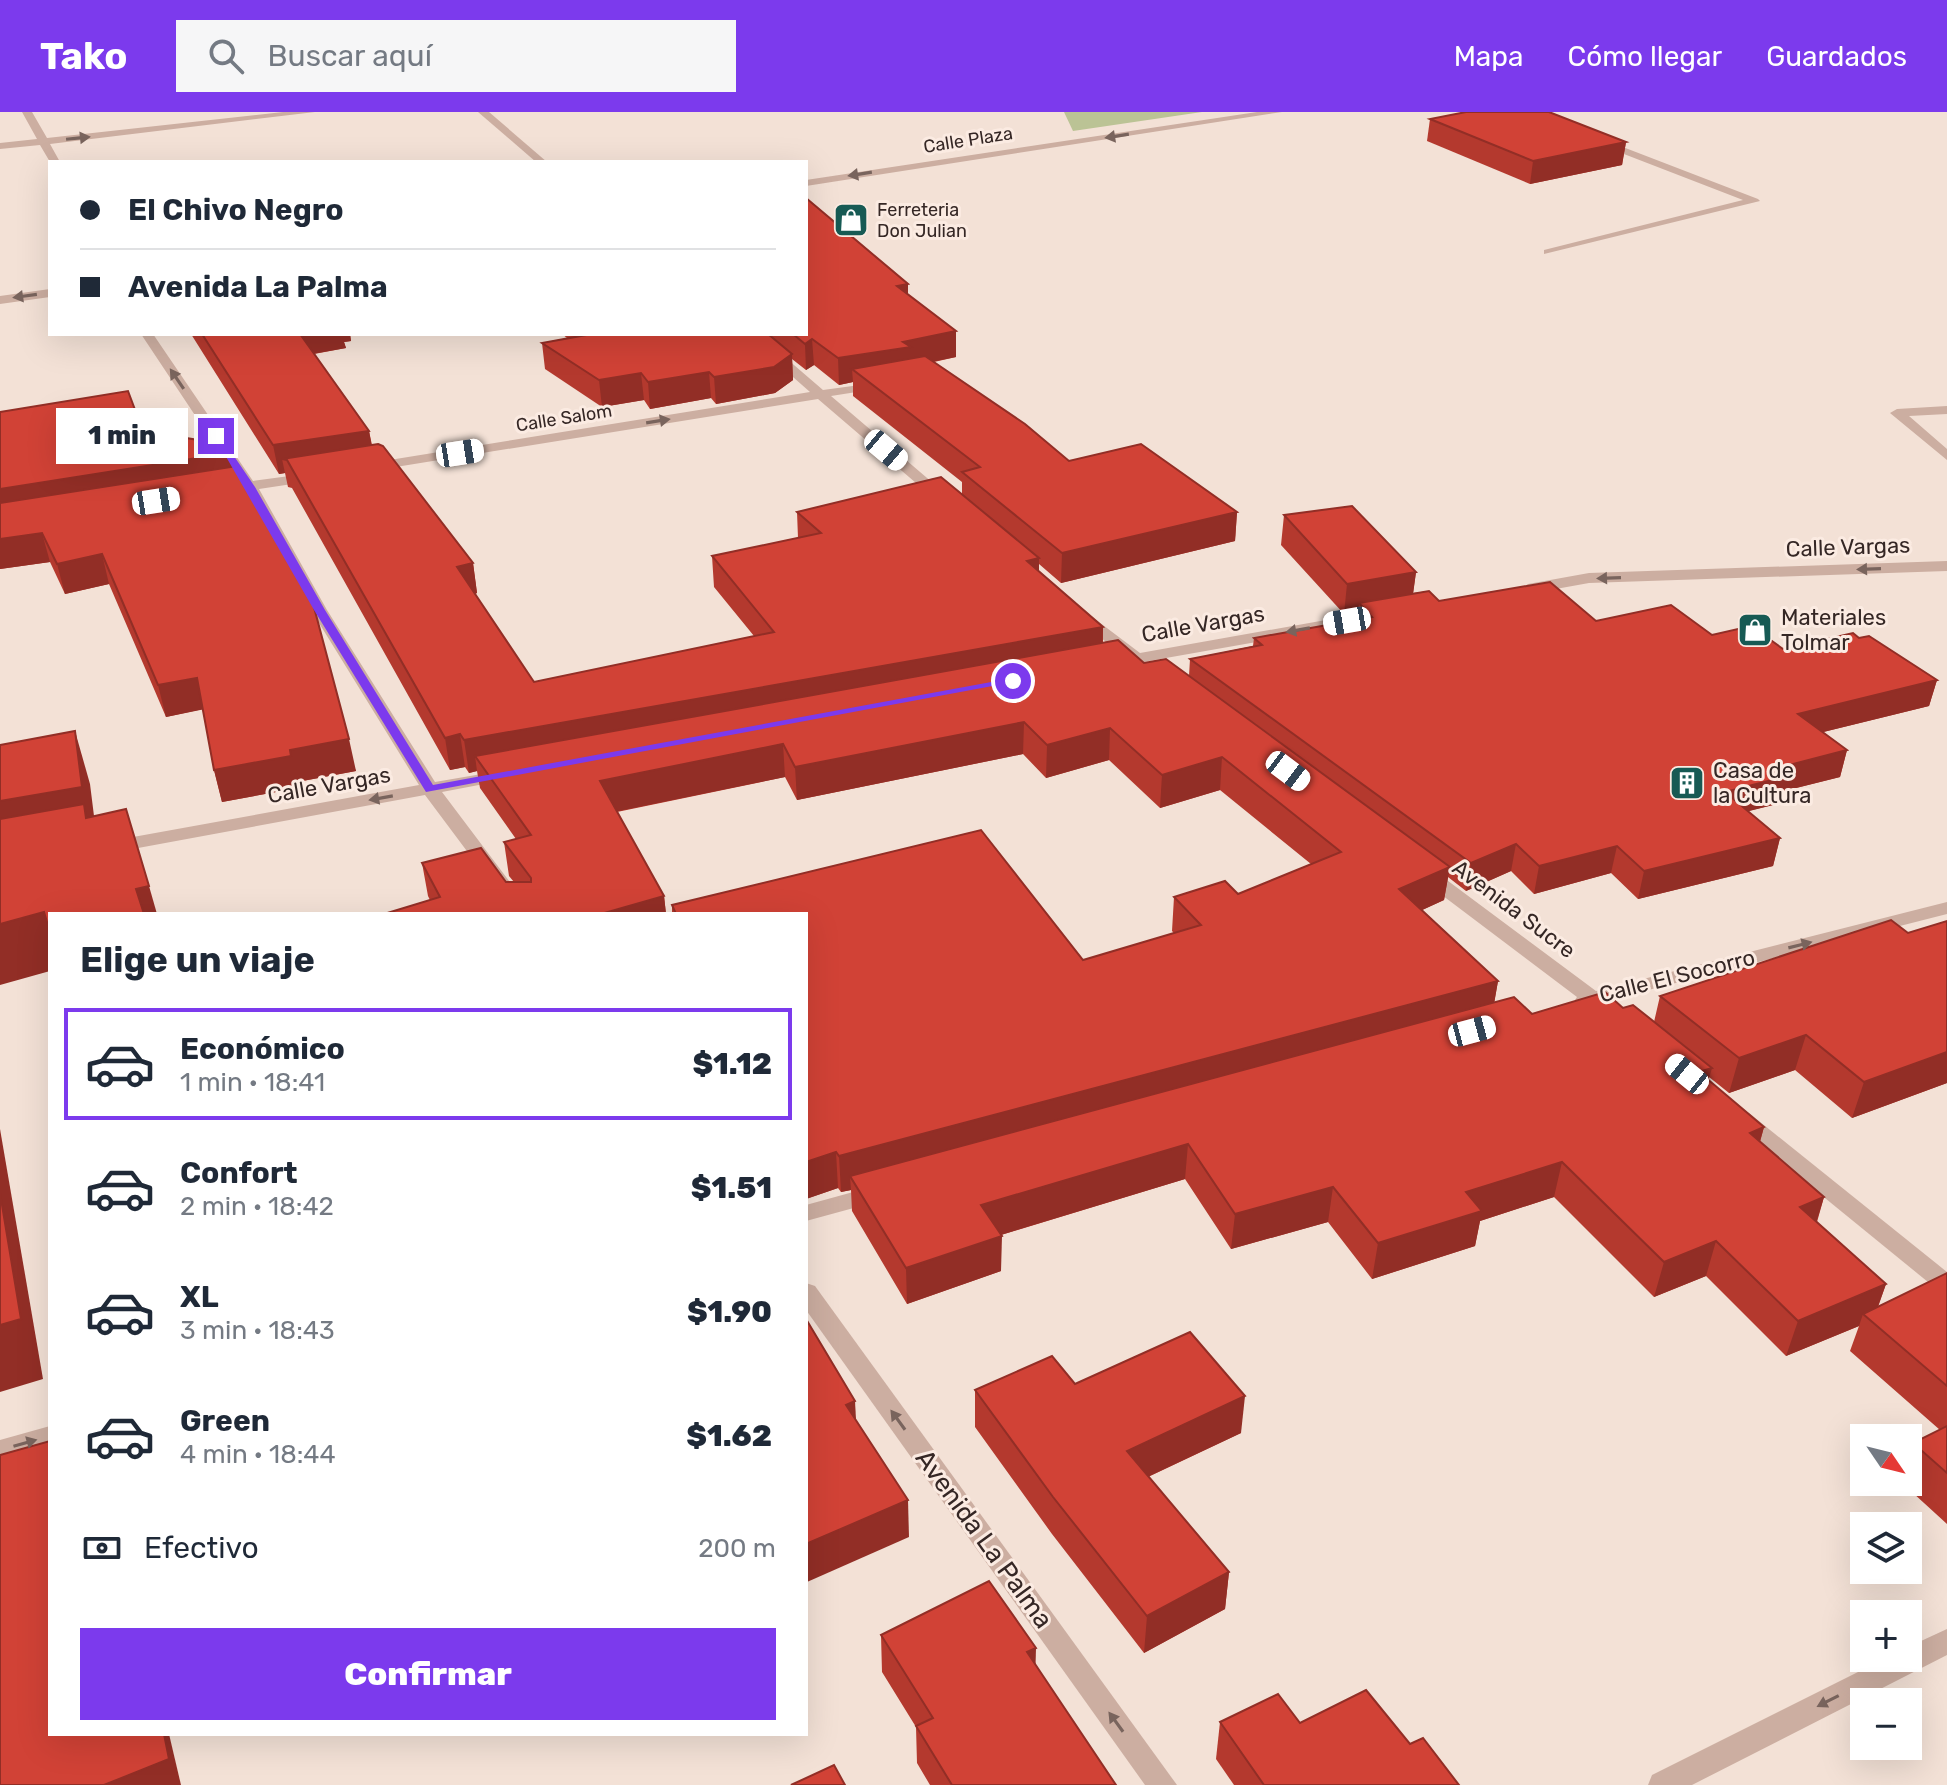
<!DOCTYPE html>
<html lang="es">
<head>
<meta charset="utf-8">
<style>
  body { margin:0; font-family:Rubik,sans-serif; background:#f6f6f7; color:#1f2937; height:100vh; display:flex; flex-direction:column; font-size:30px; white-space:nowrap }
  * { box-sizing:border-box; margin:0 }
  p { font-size:26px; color:#747a83 }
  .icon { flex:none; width:44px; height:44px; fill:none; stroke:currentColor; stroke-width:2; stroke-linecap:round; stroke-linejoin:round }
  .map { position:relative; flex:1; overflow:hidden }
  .drawer { position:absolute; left:48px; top:800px; width:760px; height:824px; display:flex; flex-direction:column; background:#fff; border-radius:0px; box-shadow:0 8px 32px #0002 }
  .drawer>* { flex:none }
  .banner { position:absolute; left:48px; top:48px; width:760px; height:176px; border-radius:0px; box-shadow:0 8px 32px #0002; display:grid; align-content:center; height:176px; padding:0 32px; background:#fff }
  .needle { width:52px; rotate:125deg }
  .tools { position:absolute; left:1850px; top:1312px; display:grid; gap:16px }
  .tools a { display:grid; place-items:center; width:72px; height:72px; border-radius:0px; background:#fff; box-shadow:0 8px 32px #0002; font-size:40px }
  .end { position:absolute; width:36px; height:36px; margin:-18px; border:10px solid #7c3aed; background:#fff; box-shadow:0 0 0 4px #fff }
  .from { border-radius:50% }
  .bubble { position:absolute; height:56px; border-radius:0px; background:#fff; box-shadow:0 8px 32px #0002; font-size:26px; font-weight:800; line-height:56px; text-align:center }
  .car { position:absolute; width:24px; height:48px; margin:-24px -12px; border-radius:10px; box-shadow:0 0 6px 2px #0007; background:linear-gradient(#fff 24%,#345 0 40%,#fff 0 76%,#345 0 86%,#fff 0) }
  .banner b { display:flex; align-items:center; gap:28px; height:76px; font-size:30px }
  .banner b+b { border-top:2px solid #e0e1e3 }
  .banner i { width:20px; height:20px; background:#1f2937 }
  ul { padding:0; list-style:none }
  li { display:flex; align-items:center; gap:24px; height:112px; margin:0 16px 12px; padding:0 16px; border:4px solid transparent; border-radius:0px }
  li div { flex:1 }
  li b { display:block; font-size:30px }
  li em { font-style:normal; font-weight:800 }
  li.active { border-color:#7c3aed }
  li>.icon { width:72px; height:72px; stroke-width:1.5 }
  h2 { padding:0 32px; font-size:36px; line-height:96px }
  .pay { display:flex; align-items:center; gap:20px; height:88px; padding:0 32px; font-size:30px }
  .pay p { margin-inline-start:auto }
  .primary-button { display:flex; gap:16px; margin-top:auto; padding:16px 32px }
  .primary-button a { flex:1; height:92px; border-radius:0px; background:#7c3aed; color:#fff; font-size:32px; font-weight:800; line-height:92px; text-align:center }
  header { display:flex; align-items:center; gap:48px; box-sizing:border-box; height:112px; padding:0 40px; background:#7c3aed; color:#fff }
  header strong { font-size:38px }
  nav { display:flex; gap:44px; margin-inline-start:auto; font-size:28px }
  .search { width:560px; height:72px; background:#f6f6f7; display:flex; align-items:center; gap:20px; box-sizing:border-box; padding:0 28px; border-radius:0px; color:#747a83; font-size:30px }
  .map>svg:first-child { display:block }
  .green { fill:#bbc395 }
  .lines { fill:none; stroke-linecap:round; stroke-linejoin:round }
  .minor { fill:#ccaea1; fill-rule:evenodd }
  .wall { fill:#b4392e }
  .shaded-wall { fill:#922e26 }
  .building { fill:#d14236; stroke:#922e26; stroke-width:2 }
  .oneway { fill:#79645d }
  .route { fill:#7c3aed }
  .labels { text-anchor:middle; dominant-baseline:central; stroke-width:6; stroke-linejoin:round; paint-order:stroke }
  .far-street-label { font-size:18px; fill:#352725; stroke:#fbebe2 }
  .far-poi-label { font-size:18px; fill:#352725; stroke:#fbebe2; text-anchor:start }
  .street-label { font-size:22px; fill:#352725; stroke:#fbebe2 }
  .poi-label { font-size:22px; fill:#352725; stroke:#fbebe2; text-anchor:start }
  .near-street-label { font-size:26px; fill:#352725; stroke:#fbebe2 }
</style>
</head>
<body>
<header>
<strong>Tako</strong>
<div class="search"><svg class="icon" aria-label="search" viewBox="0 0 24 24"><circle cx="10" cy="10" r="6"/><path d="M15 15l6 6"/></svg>Buscar aquí</div>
<nav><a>Mapa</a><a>Cómo llegar</a><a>Guardados</a></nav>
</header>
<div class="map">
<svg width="1947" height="1673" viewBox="0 0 1947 1673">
  <rect width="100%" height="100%" fill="#f3e1d6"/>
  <!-- green -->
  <path class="green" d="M1064,0H1202L1073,19Z"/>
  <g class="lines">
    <!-- minor -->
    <g class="minor">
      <path d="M22,0H32L47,26L283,0H315L50,32L60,50H50L40,33L0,37V31L37,27Z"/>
      <path d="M478,0H489L547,50H536Z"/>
      <path d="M1257,0H1282L806,74V68Z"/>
      <path d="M1602,27L1758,87L1760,89L1544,142V138L1743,88L1598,32L1597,30Z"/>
      <path d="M50,177V185L0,192V184Z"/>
      <path d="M141,222H153L253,369L312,361L319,365L312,369L259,377L327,498L435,670L505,658L514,663L505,668L442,680L534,802H514L425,683L111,741L102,735L111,729L419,673L311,498L245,379L225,382L218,378L240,371Z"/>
      <path d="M744,222H758L823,278L882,270V276L831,284L947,383V389H937L818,287L371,359L364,355L371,351L810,280Z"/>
      <path d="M1947,294V302L1909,304L1947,337V348L1890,301L1897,297Z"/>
      <path d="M1947,449V459L1589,471L1528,482L1520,477L1528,472L1589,461Z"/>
      <path d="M1083,498L1140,541L1382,498L1390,503L1382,508L1115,555L1107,550L1109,546L1123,544L1077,506V500Z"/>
      <path d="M1425,755L1432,757L1596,879L1947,790V802L1609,888L1621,900L1611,906L1589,893H1578L1575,888L1577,885L1418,765L1415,761Z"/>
      <path d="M1741,999L1749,1001L1947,1160V1182L1939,1179L1733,1011L1730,1006L1733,1001Z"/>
      <path d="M875,1074L883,1076L886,1082L883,1088L806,1109V1093Z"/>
      <path d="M806,1171L815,1174L1177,1673H1145L806,1198Z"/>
      <path d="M50,1314V1334L0,1348V1328Z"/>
      <path d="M1947,1517V1543L1692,1673H1648L1652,1663L1886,1546H1908V1535Z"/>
    </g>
  </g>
  <!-- wall -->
  <g class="wall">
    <path d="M1430,7L1626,30L1622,53L1530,72L1427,29Z"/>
    <path d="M806,86L908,172V183L956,219V245L934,250L1025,312L1069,349L1141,332L1237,400L1235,429L1061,471L1039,452V459L1103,515V531L1118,528L1144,551L1166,547L1189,564L1190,547L1253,534L1254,526L1357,508L1358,500L1344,502L1281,433L1284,403L1352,394L1416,460L1413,481L1429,479L1439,489L1550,470L1596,509L1671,493L1712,523L1751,514L1783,537L1853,521L1859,526L1869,524L1937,568L1929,594L1823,620L1847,638L1840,665L1776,681L1773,693L1748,699L1780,726L1773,754L1638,787L1611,761L1534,782L1511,759L1466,779L1448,765L1444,788L1422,798L1498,869L1494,891L1514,885L1532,902L1605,880L1623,896L1633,893L1654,910L1660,884L1891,808L1908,821L1947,809V971L1852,1006L1795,958L1729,981L1709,965L1708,968L1764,1015L1760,1030L1824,1085L1817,1110L1886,1172L1878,1195L1947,1161V1412L1901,1370H1908V1345L1913,1331L1940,1318L1850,1239L1859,1214L1786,1244L1706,1164L1654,1185L1554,1085L1480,1109L1475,1134L1372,1167L1328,1110L1231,1137L1185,1067L1001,1123V1159L907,1192L852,1099L851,1078L841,1080L838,1076L806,1087V802H672V793L981,718L1083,848L1174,821L1172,819L1174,785L1225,769L1238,782L1311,752L1220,678L1160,696L1109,648L1046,666L1023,642L797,688L785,665L617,700L664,784L666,802H384L430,788L428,784L422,751L481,736L506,770H514L509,764L504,730L516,727L480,676L477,659L469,661L465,655L450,658L292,376L288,375L285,361L279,362L191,222H350L351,229L344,230L346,236L314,242L369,319L372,333L378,332L383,334L473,451L477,481L475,482L534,570L754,524L714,475L712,444L798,426L797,400L941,365L962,382V370L853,284V270L839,273L814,253L806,258L792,247L793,268L775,281L716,292L711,286L650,297L644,288L602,295L545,257L542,231L567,226L562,222H806Z"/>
    <path d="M0,300L143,319L229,341L232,355L356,659L297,670L298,676L222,690L214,658L203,597L166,605L109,472L65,482L50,450L0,457Z"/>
    <path d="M1075,1272L1241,1321L1148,1365L1229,1460L1225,1497L1144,1541L1052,1422L975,1315V1278Z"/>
    <path d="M881,1523L1035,1552L1116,1673H930L917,1651L916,1615L882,1560Z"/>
    <path d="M1220,1610L1300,1611L1410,1632L1459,1673H1234L1216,1647Z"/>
  </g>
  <!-- shaded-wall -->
  <g class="shaded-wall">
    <path d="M1626,30L1622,53L1530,72L1533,49Z"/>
    <path d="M908,172V197L897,174Z"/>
    <path d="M956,219V245L911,254L852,257L853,270L839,273L838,246L903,230Z"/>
    <path d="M297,222H350L351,229L344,230L346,236L301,244Z"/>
    <path d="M812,227L814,253L806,258L805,232Z"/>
    <path d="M792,242L793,268L775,281L716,292L714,265Z"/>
    <path d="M709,260L711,286L650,297L648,270Z"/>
    <path d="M641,261L644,288L602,295L599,268Z"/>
    <path d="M369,319L374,347H282L285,361L279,362L273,333Z"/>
    <path d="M229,341L235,369L0,407V377Z"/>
    <path d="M1237,400L1235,429L1061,471L1062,441Z"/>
    <path d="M42,421L50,450L0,457V427Z"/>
    <path d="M102,442L109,472L65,482L57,452Z"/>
    <path d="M1039,446V476L1027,449Z"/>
    <path d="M473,451L477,481L462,485L457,455Z"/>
    <path d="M1416,460L1412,490L1359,491L1358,500L1344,502L1347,472Z"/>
    <path d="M1103,515L1102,546L475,644L477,659L469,661L464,628Z"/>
    <path d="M197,566L205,597L166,605L158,573Z"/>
    <path d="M1937,568L1929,594L1791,628L1798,602Z"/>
    <path d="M1024,610L1023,642L797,688L795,655Z"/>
    <path d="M1110,616L1109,648L1046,666L1047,633Z"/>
    <path d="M75,619L90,672L97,728L0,746V689Z"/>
    <path d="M460,622L465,655L450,658L445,626Z"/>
    <path d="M349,627L356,659L297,670L298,676L222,690L214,658L290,638Z"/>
    <path d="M783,632L785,665L604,702L600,669Z"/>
    <path d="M1847,638L1840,665L1776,681L1773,693L1718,707L1725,680L1770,658Z"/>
    <path d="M1222,645L1220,678L1160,696L1162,663Z"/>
    <path d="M1780,726L1773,754L1638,787L1644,759Z"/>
    <path d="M1516,732L1511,759L1466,779L1471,751Z"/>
    <path d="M1617,734L1611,761L1534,782L1539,754Z"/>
    <path d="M1450,755L1444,788L1394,811L1399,777Z"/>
    <path d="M149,774L157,802H143L136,777Z"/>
    <path d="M664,784L666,802H601Z"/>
    <path d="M44,800L50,818V859L0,873V812Z"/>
    <path d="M1498,869L1492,904L850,1064L851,1078L841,1080L839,1044Z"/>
    <path d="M1806,923L1795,958L1729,981L1739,946Z"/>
    <path d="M1947,940V971L1852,1006L1864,970Z"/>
    <path d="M1712,956L1702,990L1699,960Z"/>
    <path d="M1764,1015L1754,1050L1750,1021Z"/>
    <path d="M0,1017L43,1267L0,1280Z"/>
    <path d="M1188,1032L1185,1067L981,1129V1093Z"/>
    <path d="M836,1040L838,1076L806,1087V1050Z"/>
    <path d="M1562,1050L1554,1085L1480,1109L1475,1134L1372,1167L1378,1131L1466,1080Z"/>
    <path d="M1333,1075L1328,1110L1231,1137L1235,1102Z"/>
    <path d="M1824,1085L1813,1121L1800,1095Z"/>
    <path d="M1002,1124L1001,1159L907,1192L906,1156Z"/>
    <path d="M1716,1129L1706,1164L1654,1185L1664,1150Z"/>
    <path d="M1886,1172L1873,1208L1863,1202L1859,1214L1786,1244L1798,1209Z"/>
    <path d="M1245,1284L1241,1321L1124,1376L1127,1339Z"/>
    <path d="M855,1289L857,1326L846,1293Z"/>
    <path d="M908,1388L909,1425L807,1470L806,1432Z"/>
    <path d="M1229,1460L1225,1497L1144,1541L1147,1504Z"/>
    <path d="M1036,1536L1035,1573L1027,1540Z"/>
    <path d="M164,1622H169L181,1673H104Z"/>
  </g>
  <!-- building -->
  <g class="building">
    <path d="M1466,0H1549L1626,30L1533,49L1430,7Z"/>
    <path d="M806,86L908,172L897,174L956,219L903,230L911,235L838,246L812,227L805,232L793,222H806Z"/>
    <path d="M202,222H300L369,319L273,333Z"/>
    <path d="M585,222H768L792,242L774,255L714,265L709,260L648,270L641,261L599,268L542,231L586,223Z"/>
    <path d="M925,244L1025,312L1069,349L1141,332L1237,400L1062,441L962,360L980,355L852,257Z"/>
    <path d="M128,279L143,319L223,332L229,341L0,377V300Z"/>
    <path d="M378,332L383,334L473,451L457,455L534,570L774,520L712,444L821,421L797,400L941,365L1039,446L1027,449L1103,515L464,628L460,622L445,626L287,348L282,347Z"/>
    <path d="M237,354L311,484L349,627L290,638L291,644L214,658L197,566L158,573L102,442L57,452L42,421L0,427V391Z"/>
    <path d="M1352,394L1416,460L1347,472L1284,403Z"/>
    <path d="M1550,470L1596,509L1671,493L1712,523L1751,514L1783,537L1853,521L1859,526L1869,524L1937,568L1798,602L1847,638L1770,658L1780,666L1725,680L1780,726L1644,759L1617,734L1539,754L1516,732L1471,751L1190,547L1262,533L1254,526L1372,505L1359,491L1429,479L1439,489Z"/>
    <path d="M1118,528L1144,551L1166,547L1450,755L1399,777L1498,869L839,1044L836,1040L806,1050V802H676L672,793L981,718L1083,848L1201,813L1174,785L1225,769L1238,782L1341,740L1222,645L1162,663L1110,616L1047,633L1024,610L795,655L783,632L600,669L664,784L601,802H384L440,785L422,751L481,736L506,770H531V766L504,730L531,723L475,644Z"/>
    <path d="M75,619L82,675L0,689V633Z"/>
    <path d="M84,692L86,706L126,697L149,774L136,777L144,802H50V820L44,800L0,812V707Z"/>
    <path d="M1891,808L1908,821L1947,809V940L1864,970L1806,923L1739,946L1660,884Z"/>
    <path d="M1605,880L1623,896L1633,893L1712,956L1699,960L1764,1015L1750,1021L1824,1085L1800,1095L1886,1172L1798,1209L1716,1129L1664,1150L1562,1050L1466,1080L1482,1099L1378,1131L1333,1075L1235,1102L1188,1032L981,1093L1002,1124L906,1156L850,1064L1514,885L1532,902Z"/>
    <path d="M0,1081L21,1207L0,1213Z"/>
    <path d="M1947,1161V1274L1863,1202Z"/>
    <path d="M806,1207L855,1289L846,1293L908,1388L806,1432Z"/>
    <path d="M1190,1220L1245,1284L1127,1339L1229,1460L1147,1504L1053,1385L975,1278L1052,1244L1075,1272Z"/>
    <path d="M1947,1314V1361L1913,1331Z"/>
    <path d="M50,1329V1622H164L169,1647L104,1673H0V1343Z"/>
    <path d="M989,1469L1036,1536L1027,1540L1116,1673H952L916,1614L933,1606L881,1523Z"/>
    <path d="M1366,1578L1410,1632L1423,1626L1459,1673H1264L1220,1610L1278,1582L1300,1611Z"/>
    <path d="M834,1653L845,1673H791Z"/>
  </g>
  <!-- one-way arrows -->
  <defs><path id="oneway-solid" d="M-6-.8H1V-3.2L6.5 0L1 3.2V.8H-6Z" transform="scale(2)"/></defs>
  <g class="oneway">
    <use href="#oneway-solid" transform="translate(1117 24) rotate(171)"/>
    <use href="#oneway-solid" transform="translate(78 26) rotate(-6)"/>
    <use href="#oneway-solid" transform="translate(860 62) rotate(171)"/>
    <use href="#oneway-solid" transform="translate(25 184) rotate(172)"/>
    <use href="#oneway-solid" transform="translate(177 267) rotate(-124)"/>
    <use href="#oneway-solid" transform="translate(658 309) rotate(-9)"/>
    <use href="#oneway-solid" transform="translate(1869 457) rotate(178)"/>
    <use href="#oneway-solid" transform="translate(1609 466) rotate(178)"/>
    <use href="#oneway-solid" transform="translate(1298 518) rotate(170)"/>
    <use href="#oneway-solid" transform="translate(381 686) rotate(170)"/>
    <use href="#oneway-solid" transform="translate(1800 833) rotate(-14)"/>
    <use href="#oneway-solid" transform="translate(898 1308) rotate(-126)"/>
    <use href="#oneway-solid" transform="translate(25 1331) rotate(-16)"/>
    <use href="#oneway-solid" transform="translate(1828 1589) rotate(153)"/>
    <use href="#oneway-solid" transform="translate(1116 1610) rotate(-126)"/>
  </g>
  <!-- route -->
  <path class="route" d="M213,322H219L255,375L325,498L433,673L1013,566L1019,569L426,680L314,498Z"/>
  <!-- icons -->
  <defs>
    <g id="shop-square" transform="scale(1.8)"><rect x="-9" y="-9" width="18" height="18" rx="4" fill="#175a54" stroke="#fbebe2"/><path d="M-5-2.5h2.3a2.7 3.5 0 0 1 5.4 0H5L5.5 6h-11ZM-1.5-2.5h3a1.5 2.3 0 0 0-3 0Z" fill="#fff"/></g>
    <g id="building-square" transform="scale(1.8)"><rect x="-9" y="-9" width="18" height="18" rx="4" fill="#175a54" stroke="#fbebe2"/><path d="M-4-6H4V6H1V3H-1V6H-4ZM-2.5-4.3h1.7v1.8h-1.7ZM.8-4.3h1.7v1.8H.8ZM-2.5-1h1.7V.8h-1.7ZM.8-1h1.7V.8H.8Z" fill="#fff"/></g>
  </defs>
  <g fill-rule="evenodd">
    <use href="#shop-square" x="851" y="108"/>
    <use href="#shop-square" x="1755" y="518"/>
    <use href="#building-square" x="1687" y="671"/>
  </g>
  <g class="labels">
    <!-- far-street labels -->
    <g class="far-street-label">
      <text transform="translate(968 28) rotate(-9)">Calle Plaza</text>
      <text transform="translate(564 306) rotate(-9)">Calle Salom</text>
    </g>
    <!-- far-poi labels -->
    <g class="far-poi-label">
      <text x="877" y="98">Ferreteria<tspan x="877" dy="21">Don Julian</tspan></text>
    </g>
    <!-- street labels -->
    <g class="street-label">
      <text transform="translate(1848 435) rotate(-2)">Calle Vargas</text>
      <text transform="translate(1203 512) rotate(-10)">Calle Vargas</text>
      <text transform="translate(329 673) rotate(-10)">Calle Vargas</text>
      <text transform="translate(1514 797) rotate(37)">Avenida Sucre</text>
      <text transform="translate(1677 864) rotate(-14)">Calle El Socorro</text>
    </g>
    <!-- poi labels -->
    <g class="poi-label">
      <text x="1781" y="505">Materiales<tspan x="1781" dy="25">Tolmar</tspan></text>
      <text x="1713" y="658">Casa de<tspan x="1713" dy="25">la Cultura</tspan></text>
    </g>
    <!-- near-street labels -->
    <g class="near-street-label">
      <text transform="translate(984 1427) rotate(54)">Avenida La Palma</text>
    </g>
  </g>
</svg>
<div class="tools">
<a><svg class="needle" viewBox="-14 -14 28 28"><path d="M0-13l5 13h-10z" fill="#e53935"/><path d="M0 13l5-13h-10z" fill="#747a83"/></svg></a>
<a><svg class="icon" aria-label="layers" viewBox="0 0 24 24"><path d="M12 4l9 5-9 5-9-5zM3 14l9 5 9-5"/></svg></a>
<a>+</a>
<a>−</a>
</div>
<i class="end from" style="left:1013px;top:569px"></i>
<i class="end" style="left:216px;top:324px"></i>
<div class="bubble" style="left:56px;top:296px;width:132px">1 min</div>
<i class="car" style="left:886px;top:338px;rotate:130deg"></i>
<i class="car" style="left:460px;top:341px;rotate:81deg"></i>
<i class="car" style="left:156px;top:389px;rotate:81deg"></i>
<i class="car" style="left:1347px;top:509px;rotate:260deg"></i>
<i class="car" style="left:1288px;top:659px;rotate:127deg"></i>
<i class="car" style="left:1472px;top:919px;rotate:75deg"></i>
<i class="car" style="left:1687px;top:962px;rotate:309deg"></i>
<div class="banner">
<b><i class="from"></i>El Chivo Negro</b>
<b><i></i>Avenida La Palma</b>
</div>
<section class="drawer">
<h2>Elige un viaje</h2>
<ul>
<li class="active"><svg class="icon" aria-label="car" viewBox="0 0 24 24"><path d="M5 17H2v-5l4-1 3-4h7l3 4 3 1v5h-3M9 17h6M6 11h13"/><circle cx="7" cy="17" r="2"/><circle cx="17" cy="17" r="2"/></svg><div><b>Económico</b><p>1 min · 18:41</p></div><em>$1.12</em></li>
<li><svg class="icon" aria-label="car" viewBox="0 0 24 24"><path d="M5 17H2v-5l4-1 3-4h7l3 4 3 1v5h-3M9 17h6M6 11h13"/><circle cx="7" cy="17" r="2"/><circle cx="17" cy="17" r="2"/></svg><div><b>Confort</b><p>2 min · 18:42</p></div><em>$1.51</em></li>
<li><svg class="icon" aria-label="car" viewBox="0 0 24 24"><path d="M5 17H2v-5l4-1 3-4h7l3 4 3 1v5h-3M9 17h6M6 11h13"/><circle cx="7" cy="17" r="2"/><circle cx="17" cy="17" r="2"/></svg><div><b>XL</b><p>3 min · 18:43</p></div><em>$1.90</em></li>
<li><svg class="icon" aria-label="car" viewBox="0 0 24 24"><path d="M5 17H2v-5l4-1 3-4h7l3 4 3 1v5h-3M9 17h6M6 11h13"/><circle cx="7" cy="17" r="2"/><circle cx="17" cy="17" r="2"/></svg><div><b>Green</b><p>4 min · 18:44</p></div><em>$1.62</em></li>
</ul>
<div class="pay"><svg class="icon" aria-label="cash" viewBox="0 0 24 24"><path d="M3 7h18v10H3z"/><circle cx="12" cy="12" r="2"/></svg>Efectivo<p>200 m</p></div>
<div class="primary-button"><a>Confirmar</a></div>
</section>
</div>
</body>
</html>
